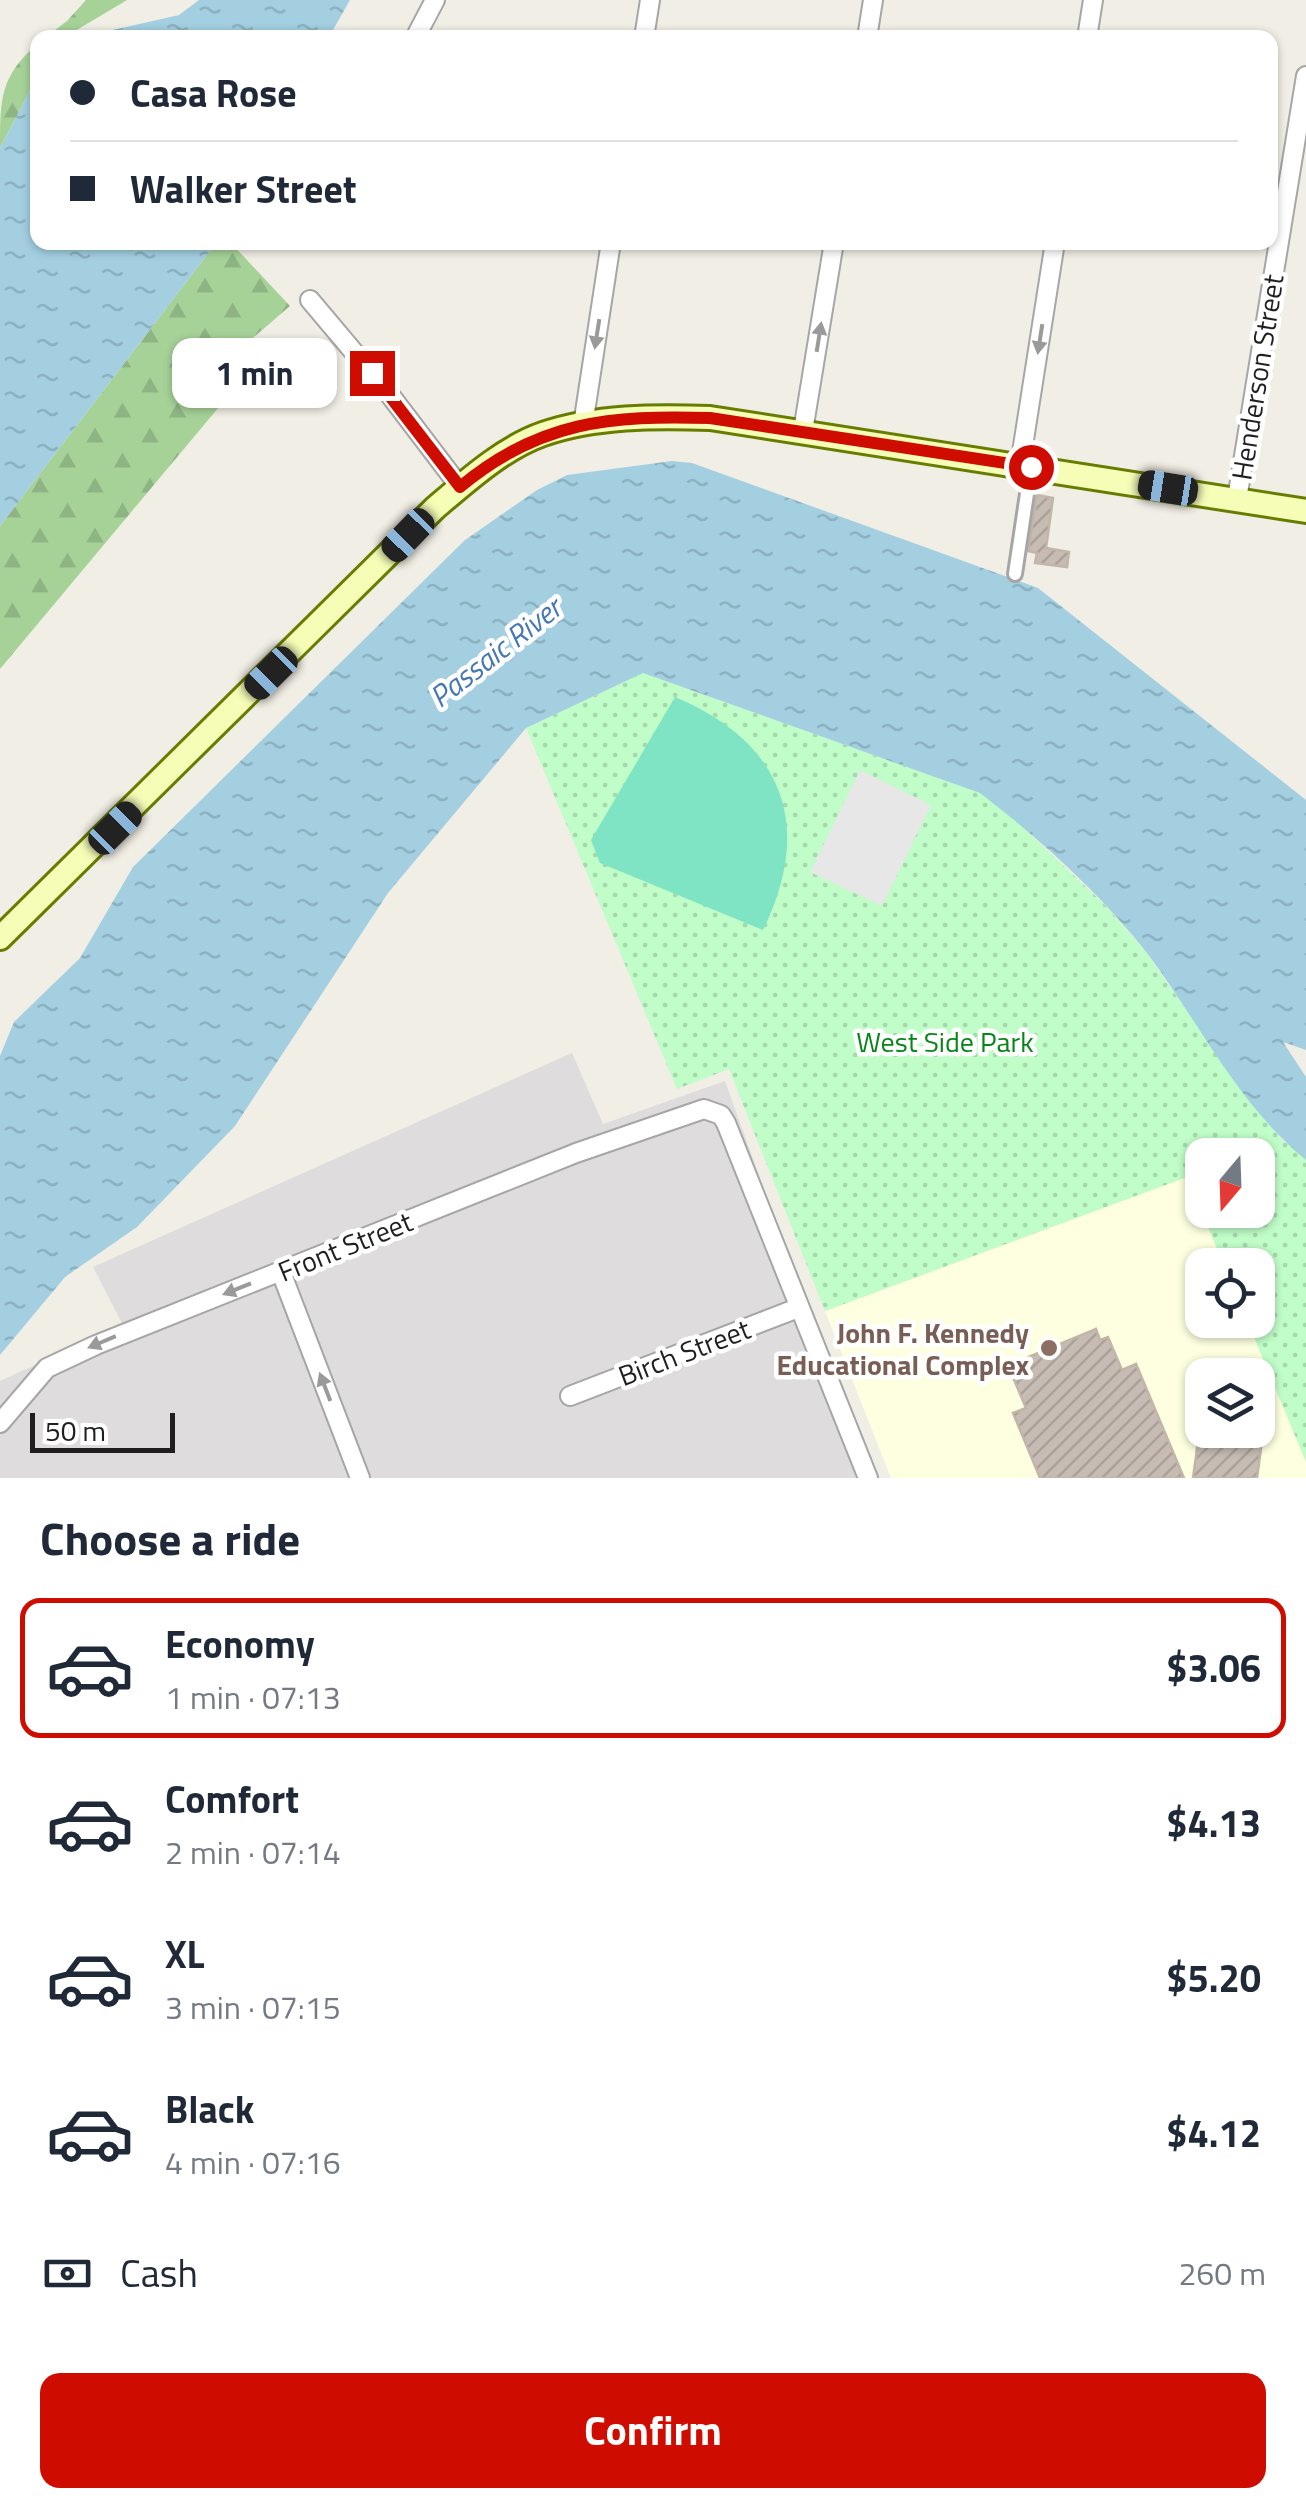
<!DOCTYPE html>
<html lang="en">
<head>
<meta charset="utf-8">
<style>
  body { margin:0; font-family:"Titillium Web",sans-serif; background:#f2f2f3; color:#1f2937; height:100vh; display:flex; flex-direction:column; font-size:38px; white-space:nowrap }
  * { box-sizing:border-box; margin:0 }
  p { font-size:32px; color:#747a83 }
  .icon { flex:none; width:55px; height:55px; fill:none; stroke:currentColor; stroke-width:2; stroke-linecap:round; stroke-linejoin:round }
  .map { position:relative; height:1478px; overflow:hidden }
  .panel { display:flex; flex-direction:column; background:#fff; flex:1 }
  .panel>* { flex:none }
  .top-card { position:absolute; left:30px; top:30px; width:1248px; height:220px; border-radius:20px; box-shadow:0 2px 8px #0004; display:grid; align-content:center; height:220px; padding:0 40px; background:#fff }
  .needle { width:65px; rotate:199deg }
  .fabs { position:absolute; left:1185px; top:1138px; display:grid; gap:20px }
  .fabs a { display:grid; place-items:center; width:90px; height:90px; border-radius:20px; background:#fff; box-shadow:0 2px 8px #0004; font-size:50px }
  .scale { position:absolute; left:30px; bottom:25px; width:145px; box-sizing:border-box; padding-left:10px; border:5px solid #1f1f1f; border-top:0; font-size:28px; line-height:35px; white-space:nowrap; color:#1f1f1f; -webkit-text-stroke:8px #fff; paint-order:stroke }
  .end { position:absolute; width:45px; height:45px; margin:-22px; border:12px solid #cf0c00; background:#fff; box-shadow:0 0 0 5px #fff }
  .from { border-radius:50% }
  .bubble { position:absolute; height:70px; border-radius:20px; background:#fff; box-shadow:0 2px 8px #0004; font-size:32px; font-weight:700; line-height:70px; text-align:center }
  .car { position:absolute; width:30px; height:60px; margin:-30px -15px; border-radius:12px; box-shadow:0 0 8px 2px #0007; background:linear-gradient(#222 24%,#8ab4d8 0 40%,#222 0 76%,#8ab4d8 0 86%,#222 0) }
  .top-card b { display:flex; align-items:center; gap:35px; height:95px; font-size:38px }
  .top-card b+b { border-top:2px solid #e0e1e3 }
  .top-card i { width:25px; height:25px; background:#1f2937 }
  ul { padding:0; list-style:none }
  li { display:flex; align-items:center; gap:30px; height:140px; margin:0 20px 15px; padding:0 20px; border:5px solid transparent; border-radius:20px }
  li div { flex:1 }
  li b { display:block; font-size:38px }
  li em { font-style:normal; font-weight:700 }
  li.active { border-color:#cf0c00 }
  li>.icon { width:90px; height:90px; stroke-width:1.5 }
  h2 { padding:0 40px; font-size:45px; line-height:120px }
  .pay { display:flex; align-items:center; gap:25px; height:110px; padding:0 40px; font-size:38px }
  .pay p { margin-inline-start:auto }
  .primary-button { display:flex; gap:20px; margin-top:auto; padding:20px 40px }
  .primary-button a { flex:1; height:115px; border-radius:20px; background:#cf0c00; color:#fff; font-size:40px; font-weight:700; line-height:115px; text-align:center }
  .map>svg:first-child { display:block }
  .residential { fill:#dedcdc }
  .education { fill:#fdffe0; fill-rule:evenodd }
  .forest { fill:url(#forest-firs) }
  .park { fill:url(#park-dots); fill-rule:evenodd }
  .pitch { fill:#7fe4c3 }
  .parking { fill:#e7e7e7 }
  .water { fill:url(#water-ripples) }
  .building { fill:url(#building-hatch); stroke:#c3b5a7; stroke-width:2.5 }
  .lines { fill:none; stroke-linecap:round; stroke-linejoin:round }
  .pedestrian-casing { stroke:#a6a6a6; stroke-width:18 }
  .minor-casing { stroke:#a6a6a6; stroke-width:22 }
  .secondary-casing { stroke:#687d00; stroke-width:28 }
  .pedestrian { stroke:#fff; stroke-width:12 }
  .minor { stroke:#fff; stroke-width:18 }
  .secondary { stroke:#f6fdb7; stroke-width:22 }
  .oneway { fill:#9a9a9a }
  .route { stroke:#cf0c00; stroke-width:12 }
  .education-dot { fill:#8d6e63; stroke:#fff; stroke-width:4 }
  .labels { text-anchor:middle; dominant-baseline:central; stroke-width:9; stroke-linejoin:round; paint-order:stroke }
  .street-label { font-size:28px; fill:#1f1f1f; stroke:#fff }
  .park-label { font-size:28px; fill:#058617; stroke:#fff }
  .education-label { font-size:28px; font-weight:bold; fill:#785e54; stroke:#fff; text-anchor:end }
  .water-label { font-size:30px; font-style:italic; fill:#4577b6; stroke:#fff }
</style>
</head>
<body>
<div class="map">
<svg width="1306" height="1478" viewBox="0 0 1306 1478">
  <defs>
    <pattern id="forest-firs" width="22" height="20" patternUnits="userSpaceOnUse" patternTransform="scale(2.5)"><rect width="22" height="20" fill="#a6d298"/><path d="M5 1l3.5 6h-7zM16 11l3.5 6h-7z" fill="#8eb483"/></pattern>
    <pattern id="park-dots" width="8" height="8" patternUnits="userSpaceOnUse" patternTransform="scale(2.5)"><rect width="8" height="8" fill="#c0fdc8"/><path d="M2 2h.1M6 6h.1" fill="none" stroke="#a5d8ab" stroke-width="1.8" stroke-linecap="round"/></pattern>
    <pattern id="water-ripples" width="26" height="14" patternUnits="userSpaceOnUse" patternTransform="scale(2.5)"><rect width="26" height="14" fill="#a3cfe1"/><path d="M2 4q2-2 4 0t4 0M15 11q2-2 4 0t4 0" fill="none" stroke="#8cb1c1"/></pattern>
    <pattern id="building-hatch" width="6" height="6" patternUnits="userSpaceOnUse" patternTransform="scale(2.5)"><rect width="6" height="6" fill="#c6bcb4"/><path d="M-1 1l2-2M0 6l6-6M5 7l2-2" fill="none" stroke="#aaa19a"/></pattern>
  </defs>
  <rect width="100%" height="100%" fill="#f1eee5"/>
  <!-- residential -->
  <path class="residential" d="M572,1053L603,1124L725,1081L868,1478H0V1381L123,1325L93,1267Z"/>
  <!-- education -->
  <path class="education" d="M1187,1177L1224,1265H1202V1320H1247L1306,1462V1478H891L825,1311ZM1202,1375H1258V1430H1202Z"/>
  <!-- forest -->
  <g class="forest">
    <path d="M86,0H127L65,37H46L67,21Z"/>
    <path d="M37,44V77L0,148C0,98 0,77 37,44Z"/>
    <path d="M216,243H231L290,306L224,363L239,383L0,669V526Z"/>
  </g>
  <!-- park -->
  <path class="park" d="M643,673L980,793L1012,817L1105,905L1146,952L1243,1092L1284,1142L1306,1153V1462L1247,1320H1258V1265H1224L1187,1177L825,1311L729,1069L677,1089L526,728ZM1202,1155H1258V1210H1202Z"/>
  <!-- pitch -->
  <path class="pitch" d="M675,697C782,742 815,824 763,930L600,863L591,840Z"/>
  <!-- parking -->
  <path class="parking" d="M860,770L931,805L882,906L810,872Z"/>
  <!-- water -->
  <g class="water">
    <path d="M199,0H350L329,37H82L179,15Z"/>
    <path d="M37,77L38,242L216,243L0,526V148Z"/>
    <path d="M672,461L692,463L1038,588L1306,800V1050L1283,1042L1306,1077V1160C1238,1105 1199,1022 1147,953C1100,893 1040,839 980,793L643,673L526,728L388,893L235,1126L137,1227L65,1277L0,1355V1056L14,1022L80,958L133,867L465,540L537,490L567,475Z"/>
  </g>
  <!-- building -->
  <g class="building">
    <path d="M1037,495L1053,498L1046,548L1069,552L1067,567L1035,563L1037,553L1028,551Z"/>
    <path d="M1096,1329L1100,1340L1108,1337L1122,1370L1136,1364L1184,1478H1040L1013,1413L1026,1408L1012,1375L1024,1371L1019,1361Z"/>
    <path d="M1199,1434L1262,1441L1257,1478H1193Z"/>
  </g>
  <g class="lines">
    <!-- pedestrian casing -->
    <g class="pedestrian-casing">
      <path id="pedestrian" d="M1015,574L1031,467"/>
    </g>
    <!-- minor casing -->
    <g class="minor-casing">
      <g id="minor">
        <path d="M415,38L435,0"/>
        <path d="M644,38L650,0"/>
        <path d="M867,38L873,0"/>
        <path d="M1087,38L1093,0"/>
        <path d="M310,300L390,395L460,487"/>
        <path d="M583,425L611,242"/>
        <path d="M803,431L834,242"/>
        <path d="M1020,465L1055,242"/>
        <path d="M1237,499L1306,76"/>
        <path d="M281,1272L360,1478"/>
        <path d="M570,1396L798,1308"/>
        <path d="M0,1423L47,1368L96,1345L576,1153L704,1109L721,1115L726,1123L868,1478"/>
      </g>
    </g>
    <!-- secondary casing -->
    <g class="secondary-casing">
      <path id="secondary" d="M0,938L435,508C467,481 503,448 543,434C595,416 656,416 710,418L1306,511"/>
    </g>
    <!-- pedestrian -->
    <use href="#pedestrian" class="pedestrian"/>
    <!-- minor -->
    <use href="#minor" class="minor"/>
    <!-- secondary -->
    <use href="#secondary" class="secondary"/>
  </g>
  <!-- one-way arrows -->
  <defs><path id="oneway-solid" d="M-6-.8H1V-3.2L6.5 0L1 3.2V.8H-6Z" transform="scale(2.5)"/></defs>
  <g class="oneway">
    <use href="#oneway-solid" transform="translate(597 334) rotate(99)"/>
    <use href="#oneway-solid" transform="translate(819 337) rotate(-81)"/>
    <use href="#oneway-solid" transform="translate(1040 339) rotate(99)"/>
    <use href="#oneway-solid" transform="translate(237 1289) rotate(158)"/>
    <use href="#oneway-solid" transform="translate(102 1342) rotate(157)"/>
    <use href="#oneway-solid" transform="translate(325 1387) rotate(-111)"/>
  </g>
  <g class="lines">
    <!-- route -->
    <path class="route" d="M372,373L460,487C539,421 611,415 710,418L1031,467"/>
  </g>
  <!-- markers -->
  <circle class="education-dot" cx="1049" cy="1348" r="10"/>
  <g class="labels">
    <!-- street labels -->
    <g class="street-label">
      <text transform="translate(1257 377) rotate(-81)">Henderson Street</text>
      <text transform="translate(345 1246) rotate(-22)">Front Street</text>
      <text transform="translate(684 1352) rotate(-21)">Birch Street</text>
    </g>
    <!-- park labels -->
    <g class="park-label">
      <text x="945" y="1041">West Side Park</text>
    </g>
    <!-- education labels -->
    <g class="education-label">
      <text x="1029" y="1332">John F. Kennedy<tspan x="1029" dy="32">Educational Complex</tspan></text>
    </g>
    <!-- water labels -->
    <g class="water-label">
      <text transform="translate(495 652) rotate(-38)">Passaic River</text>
    </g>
  </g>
</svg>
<div class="fabs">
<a><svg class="needle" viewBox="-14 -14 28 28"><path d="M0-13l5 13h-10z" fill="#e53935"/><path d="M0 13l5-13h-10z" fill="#747a83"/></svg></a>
<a><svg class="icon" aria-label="locate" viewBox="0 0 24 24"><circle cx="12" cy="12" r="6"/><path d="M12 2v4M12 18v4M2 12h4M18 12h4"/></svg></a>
<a><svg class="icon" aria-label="layers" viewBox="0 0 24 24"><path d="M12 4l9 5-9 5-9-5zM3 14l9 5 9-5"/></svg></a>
</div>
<div class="scale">50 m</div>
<i class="end from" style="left:1031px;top:467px"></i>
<i class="end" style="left:372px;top:373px"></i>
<div class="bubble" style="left:172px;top:338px;width:165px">1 min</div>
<i class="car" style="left:1168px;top:488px;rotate:279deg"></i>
<i class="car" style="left:408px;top:535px;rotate:224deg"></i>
<i class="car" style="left:271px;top:673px;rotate:225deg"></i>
<i class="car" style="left:115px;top:828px;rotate:45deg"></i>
<div class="top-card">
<b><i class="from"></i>Casa Rose</b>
<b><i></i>Walker Street</b>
</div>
</div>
<section class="panel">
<h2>Choose a ride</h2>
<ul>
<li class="active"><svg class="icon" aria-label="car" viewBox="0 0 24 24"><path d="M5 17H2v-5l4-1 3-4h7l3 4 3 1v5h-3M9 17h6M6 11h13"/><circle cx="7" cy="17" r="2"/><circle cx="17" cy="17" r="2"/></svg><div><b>Economy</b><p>1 min · 07:13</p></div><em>$3.06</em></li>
<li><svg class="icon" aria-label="car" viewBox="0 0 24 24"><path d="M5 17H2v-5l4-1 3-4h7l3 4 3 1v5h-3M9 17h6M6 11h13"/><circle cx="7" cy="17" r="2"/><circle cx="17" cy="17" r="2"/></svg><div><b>Comfort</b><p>2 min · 07:14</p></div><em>$4.13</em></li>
<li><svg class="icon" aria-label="car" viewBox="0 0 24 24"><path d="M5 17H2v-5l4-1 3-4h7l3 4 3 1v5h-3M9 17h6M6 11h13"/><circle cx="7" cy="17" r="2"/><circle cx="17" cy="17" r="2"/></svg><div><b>XL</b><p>3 min · 07:15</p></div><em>$5.20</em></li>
<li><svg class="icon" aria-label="car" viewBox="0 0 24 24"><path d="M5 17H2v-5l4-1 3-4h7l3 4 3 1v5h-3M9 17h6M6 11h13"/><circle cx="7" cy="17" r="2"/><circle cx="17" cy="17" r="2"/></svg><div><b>Black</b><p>4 min · 07:16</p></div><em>$4.12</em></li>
</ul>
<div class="pay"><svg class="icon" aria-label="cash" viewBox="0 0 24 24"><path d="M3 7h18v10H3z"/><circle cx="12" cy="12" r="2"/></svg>Cash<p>260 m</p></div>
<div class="primary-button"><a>Confirm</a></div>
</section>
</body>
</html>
